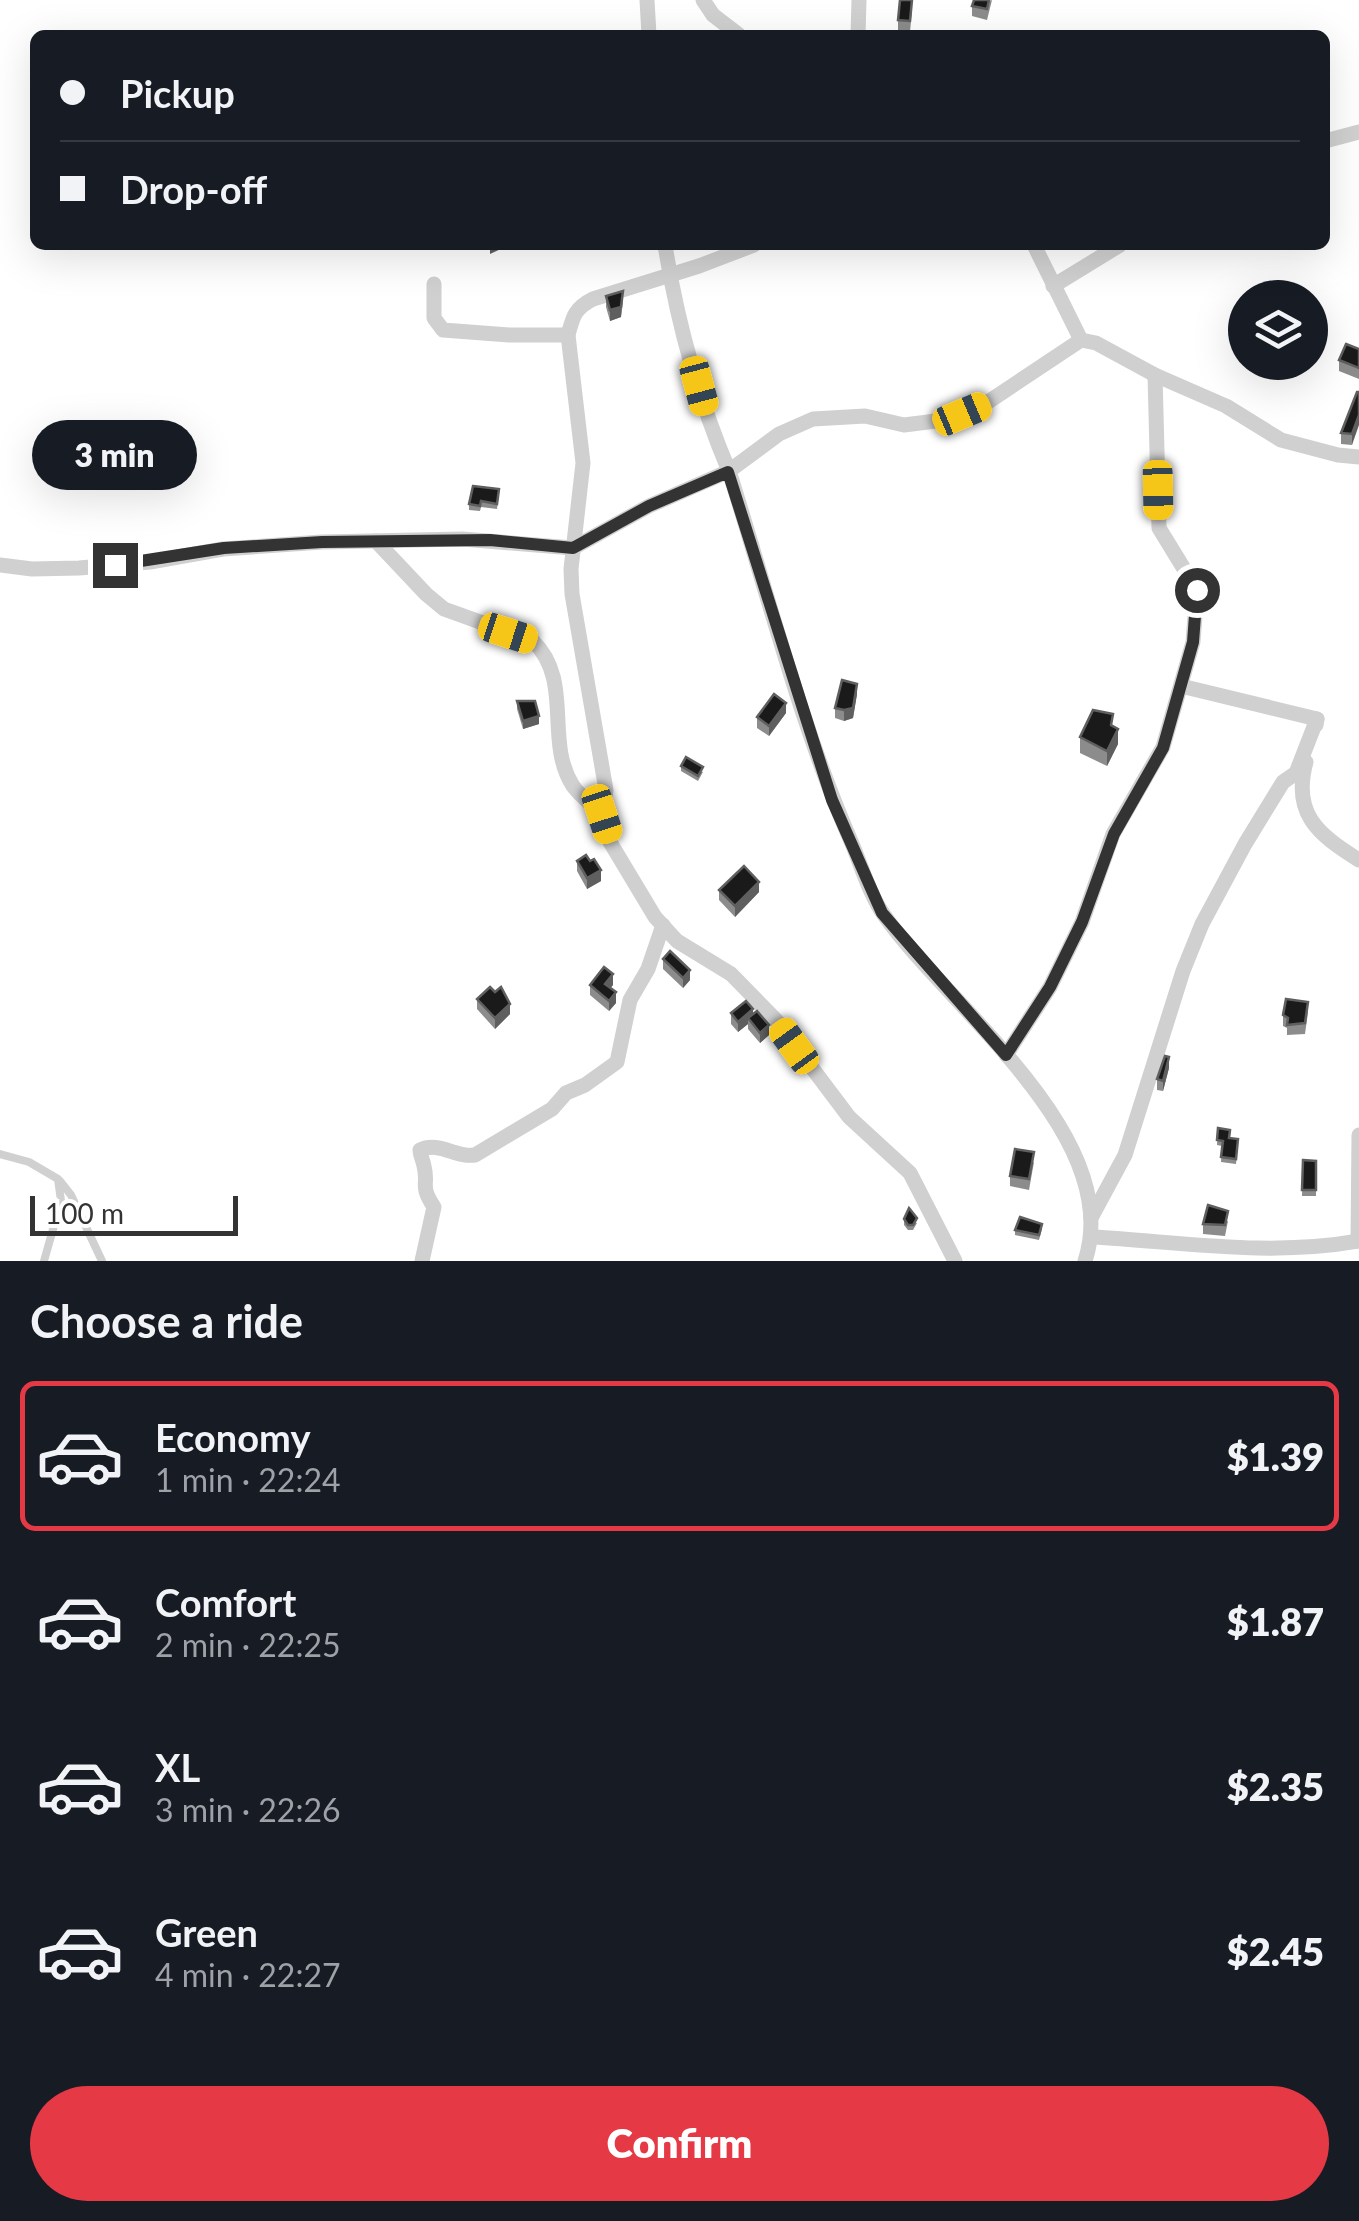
<!DOCTYPE html>
<html lang="en">
<head>
<meta charset="utf-8">
<style>
  body { margin:0; font-family:Lato,sans-serif; background:#242831; color:#f1f3f6; height:100vh; display:flex; flex-direction:column; font-size:38px; white-space:nowrap }
  * { box-sizing:border-box; margin:0 }
  p { font-size:32px; color:#9ea1a6 }
  .icon { flex:none; width:55px; height:55px; fill:none; stroke:currentColor; stroke-width:2; stroke-linecap:round; stroke-linejoin:round }
  .map { position:relative; height:1261px; overflow:hidden }
  .details { display:flex; flex-direction:column; background:#171b24; flex:1 }
  .details>* { flex:none }
  .hud { position:absolute; left:30px; top:30px; width:1300px; height:220px; border-radius:15px; box-shadow:0 10px 40px #0002; display:grid; align-content:center; height:220px; padding:0 30px; background:#171b24 }
  .buttons { position:absolute; left:1228px; top:280px; display:grid; gap:20px }
  .buttons a { display:grid; place-items:center; width:100px; height:100px; border-radius:50%; background:#171b24; box-shadow:0 10px 40px #0002; font-size:50px }
  .scale { position:absolute; left:30px; bottom:25px; width:208px; box-sizing:border-box; padding-left:10px; border:5px solid #333; border-top:0; font-size:28px; line-height:35px; white-space:nowrap; color:#333; -webkit-text-stroke:8px #fff; paint-order:stroke }
  .end { position:absolute; width:45px; height:45px; margin:-22px; border:12px solid #333; background:#fff; box-shadow:0 0 0 5px #fff }
  .from { border-radius:50% }
  .bubble { position:absolute; height:70px; border-radius:35px; background:#171b24; box-shadow:0 10px 40px #0002; font-size:32px; font-weight:800; line-height:70px; text-align:center }
  .car { position:absolute; width:30px; height:60px; margin:-30px -15px; border-radius:12px; box-shadow:0 0 8px 2px #0007; background:linear-gradient(#f5c518 24%,#345 0 40%,#f5c518 0 76%,#345 0 86%,#f5c518 0) }
  .hud b { display:flex; align-items:center; gap:35px; height:95px; font-size:38px }
  .hud b+b { border-top:2px solid #363941 }
  .hud i { width:25px; height:25px; background:#f1f3f6 }
  ul { padding:0; list-style:none }
  li { display:flex; align-items:center; gap:30px; height:150px; margin:0 20px 15px; padding:0 10px; border:5px solid transparent; border-radius:15px }
  li div { flex:1 }
  li b { display:block; font-size:38px }
  li em { font-style:normal; font-weight:800 }
  li.on { border-color:#e63946 }
  li>.icon { width:90px; height:90px; stroke-width:1.5 }
  h2 { padding:0 30px; font-size:45px; line-height:120px }
  .action { display:flex; gap:20px; margin-top:auto; padding:20px 30px }
  .action a { flex:1; height:115px; border-radius:60px; background:#e63946; color:#fff; font-size:40px; font-weight:800; line-height:115px; text-align:center }
  .map>svg:first-child { display:block }
  .lines { fill:none; stroke-linecap:round; stroke-linejoin:round }
  .service { stroke:#d0d0d0; stroke-width:8 }
  .minor { stroke:#d0d0d0; stroke-width:15 }
  .wall { fill:#8c8c8c }
  .shaded-wall { fill:#5f5f5f }
  .building { fill:#1a1a1a; stroke:#5f5f5f; stroke-width:2.5 }
  .route { stroke:#333; stroke-width:12 }
</style>
</head>
<body>
<div class="map">
<svg width="1359" height="1261" viewBox="0 0 1359 1261">
  <rect width="100%" height="100%" fill="#fff"/>
  <g class="lines">
    <!-- service -->
    <g class="service">
      <path d="M0,1154L29,1162L58,1179L61,1201L44,1261"/>
      <path d="M60,1181L71,1195L102,1261"/>
    </g>
    <!-- minor -->
    <g class="minor">
      <path d="M647,0L649,35"/>
      <path d="M703,0L713,15L739,35"/>
      <path d="M858,35L859,0"/>
      <path d="M1325,141L1359,132"/>
      <path d="M665,245C677,321 699,400 729,471C768,594 801,728 853,846C862,868 870,895 884,915C947,1006 1126,1136 1085,1261"/>
      <path d="M754,245L699,266L593,299C575,308 573,316 568,335L583,463L571,569L572,594L606,790L602,814L610,842L655,917L677,941L731,974L776,1020L849,1117L910,1173L955,1261"/>
      <path d="M1034,245L1081,340"/>
      <path d="M434,284V318L443,330L509,335H568"/>
      <path d="M1053,286L1120,245"/>
      <path d="M376,541L426,594L444,609L533,641C574,681 544,741 573,786C580,796 593,805 602,814"/>
      <path d="M0,565L32,569L79,568L150,562L223,549L322,542L462,539L573,548L649,506L729,471L779,434L813,419L865,416L904,425L944,420L982,406L1081,340L1096,343L1155,375L1226,406L1281,440L1338,455L1359,457"/>
      <path d="M1181,686L1317,719L1316,725"/>
      <path d="M1306,762C1292,813 1317,834 1359,860"/>
      <path d="M1006,1055L1050,987L1082,922L1113,834L1163,747L1193,642L1197,590L1159,528L1155,375"/>
      <path d="M1091,1218L1125,1155L1183,971L1202,924L1245,844L1283,782L1296,773L1317,719"/>
      <path d="M1093,1237C1182,1242 1270,1257 1359,1241"/>
      <path d="M1358,1241L1359,1135"/>
      <path d="M422,1261L434,1207C419,1184 429,1186 424,1166C423,1160 420,1155 420,1150C439,1141 456,1158 475,1155L552,1109L566,1093L585,1085L617,1062L630,1000L648,969L663,925"/>
    </g>
  </g>
  <!-- wall -->
  <g class="wall">
    <path d="M992,0L987,20L972,16V6Z"/>
    <path d="M912,10L910,32L898,31V20Z"/>
    <path d="M606,296L623,302L621,317L610,321L606,307Z"/>
    <path d="M1359,349V379L1339,371V360Z"/>
    <path d="M1357,392L1352,445L1341,444V433Z"/>
    <path d="M499,494L497,509L481,507L480,511L469,510V504Z"/>
    <path d="M857,694L853,718L844,721L835,718V708Z"/>
    <path d="M517,701L539,724L523,729L517,709Z"/>
    <path d="M786,713L769,736L757,728V717Z"/>
    <path d="M1113,726L1118,744L1107,766L1080,753V737Z"/>
    <path d="M681,766L703,772L698,781L681,771Z"/>
    <path d="M577,861L601,881L587,889L577,871Z"/>
    <path d="M719,890L759,892L735,917L719,900Z"/>
    <path d="M663,959L690,980L683,988L663,969Z"/>
    <path d="M590,985H613L610,988L616,1003L609,1011L590,995Z"/>
    <path d="M477,999L510,1014L495,1029L477,1009Z"/>
    <path d="M1308,1012L1305,1034L1287,1035V1028L1283,1026V1015Z"/>
    <path d="M731,1013L753,1014L769,1035L760,1043L748,1029V1024L738,1032L731,1024Z"/>
    <path d="M1169,1068L1163,1091L1157,1090V1079Z"/>
    <path d="M1218,1128L1230,1138L1238,1139L1236,1164L1221,1162L1222,1146L1217,1145Z"/>
    <path d="M1303,1160L1316,1161V1196H1302Z"/>
    <path d="M1034,1162L1029,1190L1010,1186V1176Z"/>
    <path d="M904,1219L917,1223L913,1230H908L904,1225Z"/>
    <path d="M1228,1221L1225,1236L1203,1234V1224Z"/>
    <path d="M1042,1229L1039,1240L1015,1235V1230Z"/>
  </g>
  <!-- shaded-wall -->
  <g class="shaded-wall">
    <path d="M498,245H505V247L490,254V249Z"/>
    <path d="M623,291L621,317L610,321V310Z"/>
    <path d="M1359,415V425L1352,445V434Z"/>
    <path d="M857,684V694L853,718L844,721V710Z"/>
    <path d="M786,703V713L769,736V726Z"/>
    <path d="M539,716V724L523,729V721Z"/>
    <path d="M1118,729V744L1107,766V751Z"/>
    <path d="M601,870V881L587,889V878Z"/>
    <path d="M759,882V892L735,917V906Z"/>
    <path d="M690,970V980L683,988V978Z"/>
    <path d="M613,974V985L605,994V984Z"/>
    <path d="M616,992V1003L609,1011V1001Z"/>
    <path d="M510,1004V1014L495,1029V1018Z"/>
    <path d="M753,1009V1020L748,1018V1024L738,1032V1022Z"/>
    <path d="M769,1025V1035L760,1043V1033Z"/>
    <path d="M1169,1057V1068L1163,1091V1081Z"/>
  </g>
  <!-- building -->
  <g class="building">
    <path d="M900,0H912L910,21L898,20Z"/>
    <path d="M974,0H989L987,9L972,6Z"/>
    <path d="M623,291L621,307L610,310L606,296Z"/>
    <path d="M1346,344L1359,349V368L1339,360Z"/>
    <path d="M1357,392H1359V415L1352,434L1341,433Z"/>
    <path d="M473,486L499,489L497,504L481,501L480,506L469,504Z"/>
    <path d="M842,680L857,684L853,708L844,710L835,708Z"/>
    <path d="M774,694L786,703L769,726L757,717Z"/>
    <path d="M517,701H535L539,716L523,721Z"/>
    <path d="M1093,710L1113,714L1111,725L1118,729L1107,751L1080,737Z"/>
    <path d="M686,757L703,767L698,776L681,766Z"/>
    <path d="M586,855L590,861L594,859L601,870L587,878L577,861Z"/>
    <path d="M744,866L759,882L735,906L719,890Z"/>
    <path d="M670,951L690,970L683,978L663,959Z"/>
    <path d="M604,967L613,974L605,984L616,992L609,1001L590,985Z"/>
    <path d="M490,987L495,992L501,987L510,1004L495,1018L477,999Z"/>
    <path d="M1286,999L1308,1002L1305,1023L1287,1025L1288,1018L1283,1015Z"/>
    <path d="M746,1001L753,1009L738,1022L731,1013Z"/>
    <path d="M757,1011L769,1025L760,1033L748,1018Z"/>
    <path d="M1165,1056L1169,1057L1163,1081L1157,1079Z"/>
    <path d="M1218,1128L1230,1130L1229,1138L1238,1139L1236,1159L1221,1157L1223,1141L1217,1140Z"/>
    <path d="M1015,1149L1034,1152L1029,1179L1010,1176Z"/>
    <path d="M1303,1160L1316,1161V1190H1302Z"/>
    <path d="M1208,1205L1228,1211L1225,1225L1203,1224Z"/>
    <path d="M909,1208L917,1218L913,1225H908L904,1219Z"/>
    <path d="M1020,1217L1042,1224L1039,1235L1015,1230Z"/>
  </g>
  <g class="lines">
    <!-- route -->
    <path class="route" d="M115,565L224,548L322,542L490,540L573,548L649,506L728,472L832,800L882,913L1006,1055L1050,987L1082,922L1114,834L1163,748L1193,642L1197,590"/>
  </g>
</svg>
<div class="buttons">
<a><svg class="icon" aria-label="layers" viewBox="0 0 24 24"><path d="M12 4l9 5-9 5-9-5zM3 14l9 5 9-5"/></svg></a>
</div>
<div class="scale">100 m</div>
<i class="end from" style="left:1197px;top:590px"></i>
<i class="end" style="left:115px;top:565px"></i>
<div class="bubble" style="left:32px;top:420px;width:165px">3 min</div>
<i class="car" style="left:699px;top:386px;rotate:165deg"></i>
<i class="car" style="left:962px;top:414px;rotate:67deg"></i>
<i class="car" style="left:1158px;top:490px;rotate:179deg"></i>
<i class="car" style="left:508px;top:633px;rotate:108deg"></i>
<i class="car" style="left:602px;top:814px;rotate:162deg"></i>
<i class="car" style="left:794px;top:1046px;rotate:324deg"></i>
<div class="hud">
<b><i class="from"></i>Pickup</b>
<b><i></i>Drop-off</b>
</div>
</div>
<section class="details">
<h2>Choose a ride</h2>
<ul>
<li class="on"><svg class="icon" aria-label="car" viewBox="0 0 24 24"><path d="M5 17H2v-5l4-1 3-4h7l3 4 3 1v5h-3M9 17h6M6 11h13"/><circle cx="7" cy="17" r="2"/><circle cx="17" cy="17" r="2"/></svg><div><b>Economy</b><p>1 min · 22:24</p></div><em>$1.39</em></li>
<li><svg class="icon" aria-label="car" viewBox="0 0 24 24"><path d="M5 17H2v-5l4-1 3-4h7l3 4 3 1v5h-3M9 17h6M6 11h13"/><circle cx="7" cy="17" r="2"/><circle cx="17" cy="17" r="2"/></svg><div><b>Comfort</b><p>2 min · 22:25</p></div><em>$1.87</em></li>
<li><svg class="icon" aria-label="car" viewBox="0 0 24 24"><path d="M5 17H2v-5l4-1 3-4h7l3 4 3 1v5h-3M9 17h6M6 11h13"/><circle cx="7" cy="17" r="2"/><circle cx="17" cy="17" r="2"/></svg><div><b>XL</b><p>3 min · 22:26</p></div><em>$2.35</em></li>
<li><svg class="icon" aria-label="car" viewBox="0 0 24 24"><path d="M5 17H2v-5l4-1 3-4h7l3 4 3 1v5h-3M9 17h6M6 11h13"/><circle cx="7" cy="17" r="2"/><circle cx="17" cy="17" r="2"/></svg><div><b>Green</b><p>4 min · 22:27</p></div><em>$2.45</em></li>
</ul>
<div class="action"><a>Confirm</a></div>
</section>
</body>
</html>
